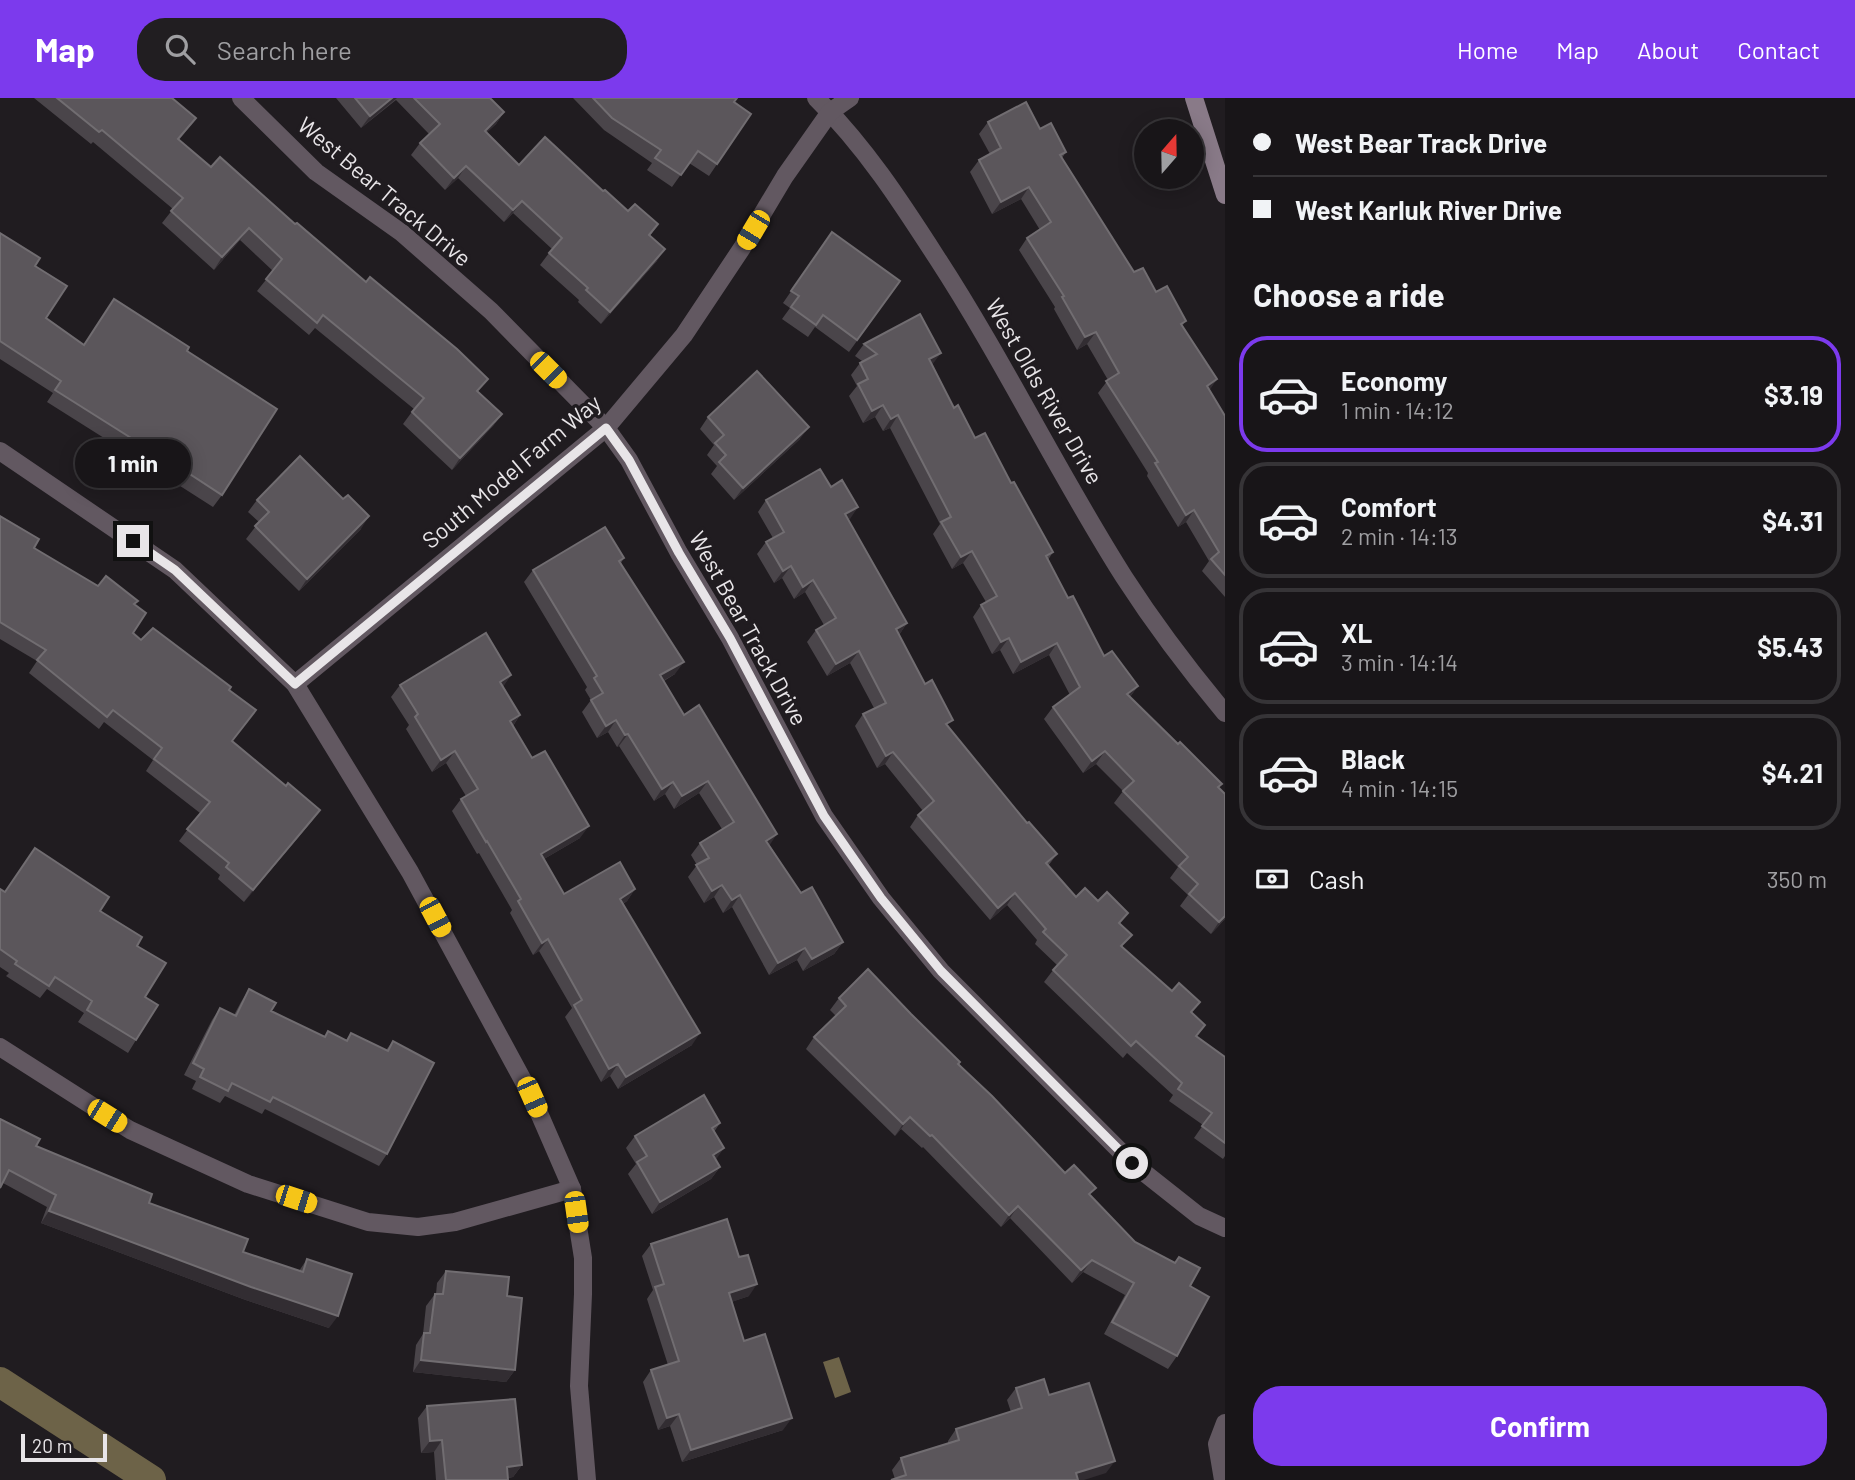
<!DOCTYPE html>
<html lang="en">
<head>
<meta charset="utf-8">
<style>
  body { margin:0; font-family:Barlow,sans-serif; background:#211e21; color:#f1f3f6; height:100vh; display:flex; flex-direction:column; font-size:26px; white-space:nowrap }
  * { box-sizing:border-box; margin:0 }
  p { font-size:23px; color:#9f9fa2 }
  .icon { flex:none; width:38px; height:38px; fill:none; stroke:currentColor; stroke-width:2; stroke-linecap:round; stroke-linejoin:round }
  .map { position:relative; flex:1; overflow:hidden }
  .panel { display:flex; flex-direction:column; background:#181518; width:630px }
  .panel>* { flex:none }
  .banner { display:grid; align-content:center; height:154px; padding:0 28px; background:#181518 }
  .needle { width:46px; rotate:20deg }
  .buttons { position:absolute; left:1134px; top:21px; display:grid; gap:14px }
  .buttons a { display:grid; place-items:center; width:70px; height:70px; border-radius:50%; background:#181518; box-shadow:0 4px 18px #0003,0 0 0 2px #363437; font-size:35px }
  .scale { position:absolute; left:21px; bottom:18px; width:86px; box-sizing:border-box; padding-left:7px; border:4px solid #e8e5e8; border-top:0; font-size:19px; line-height:24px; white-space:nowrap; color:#e8e5e8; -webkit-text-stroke:5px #201c20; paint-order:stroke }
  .end { position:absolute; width:32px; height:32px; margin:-16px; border:9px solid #e8e5e8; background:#111; box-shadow:0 0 0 4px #111 }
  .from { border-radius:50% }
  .bubble { position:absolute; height:49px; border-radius:24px; background:#181518; box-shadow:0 4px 18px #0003,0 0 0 2px #363437; font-size:23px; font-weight:700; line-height:49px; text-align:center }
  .car { position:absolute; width:21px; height:42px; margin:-21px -10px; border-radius:9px; box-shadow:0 0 5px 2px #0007; background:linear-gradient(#f5c518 24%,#345 0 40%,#f5c518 0 76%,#345 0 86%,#f5c518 0) }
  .banner b { display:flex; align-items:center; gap:24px; height:66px; font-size:26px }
  .banner b+b { border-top:2px solid #363437 }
  .banner i { width:18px; height:18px; background:#f1f3f6 }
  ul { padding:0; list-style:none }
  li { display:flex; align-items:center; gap:21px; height:116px; margin:0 14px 10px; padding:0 14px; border:4px solid #363437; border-radius:28px }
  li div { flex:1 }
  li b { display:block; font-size:26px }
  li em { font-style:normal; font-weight:700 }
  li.active { border-color:#7c3aed }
  li>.icon { width:63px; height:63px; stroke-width:1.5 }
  h2 { padding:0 28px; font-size:32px; line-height:84px }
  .pay { display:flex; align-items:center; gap:18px; height:77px; padding:0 28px; font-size:26px }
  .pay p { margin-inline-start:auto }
  .primary-button { display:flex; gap:14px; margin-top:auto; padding:14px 28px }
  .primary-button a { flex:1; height:80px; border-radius:28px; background:#7c3aed; color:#fff; font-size:28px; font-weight:700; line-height:80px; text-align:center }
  header { display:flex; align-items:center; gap:42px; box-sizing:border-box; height:98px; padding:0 35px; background:#7c3aed; color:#fff }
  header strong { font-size:33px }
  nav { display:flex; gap:38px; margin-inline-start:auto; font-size:24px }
  .search { width:490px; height:63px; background:#211e21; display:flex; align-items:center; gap:18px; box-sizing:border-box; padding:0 24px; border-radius:28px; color:#9f9fa2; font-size:26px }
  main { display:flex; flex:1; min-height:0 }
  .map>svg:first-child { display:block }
  .water { fill:#6d6348 }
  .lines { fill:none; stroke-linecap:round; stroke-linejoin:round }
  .canal { stroke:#6d6348; stroke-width:30 }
  .street { stroke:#625861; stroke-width:18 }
  .secondary { stroke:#897a88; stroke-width:18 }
  .wall { fill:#4a454a }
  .shaded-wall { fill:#322d32 }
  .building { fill:#5b565b; stroke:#716d71; stroke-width:2 }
  .route { stroke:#e8e5e8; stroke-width:9 }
  .labels { text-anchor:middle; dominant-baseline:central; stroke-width:7; stroke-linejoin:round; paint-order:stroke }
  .street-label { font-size:23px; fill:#e8e5e8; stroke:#201c20 }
</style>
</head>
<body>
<header>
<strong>Map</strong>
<div class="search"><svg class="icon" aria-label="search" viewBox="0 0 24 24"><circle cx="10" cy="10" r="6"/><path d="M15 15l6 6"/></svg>Search here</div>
<nav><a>Home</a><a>Map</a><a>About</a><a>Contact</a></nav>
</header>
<main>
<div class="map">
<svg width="1225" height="1382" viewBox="0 0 1225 1382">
  <rect width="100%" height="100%" fill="#201c20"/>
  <!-- water -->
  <path class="water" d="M839,1259L851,1294L835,1300L823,1264Z"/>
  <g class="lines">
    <!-- canal -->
    <path class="canal" d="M0,1284L151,1382"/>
    <!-- street -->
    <g class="street">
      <path d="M241,0L316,74L402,135L491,213L606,330L629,362L679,455L730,540L824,718L881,800L941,873L1132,1065L1199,1118L1225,1130"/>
      <path d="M816,0C864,47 901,104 937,160C1004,263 1058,375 1124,479C1155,527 1189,572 1225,615"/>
      <path d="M0,353L175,472L295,586L410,774L532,999L572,1091L583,1160V1196L579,1288L587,1382"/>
      <path d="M295,586L606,330L684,237L742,150L785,78L830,14L850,0"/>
      <path d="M0,949L130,1032L248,1086L368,1124L418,1129L455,1124L572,1091"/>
      <path d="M1223,1382L1217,1346L1225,1325"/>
    </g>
    <!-- secondary -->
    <path class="secondary" d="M1194,0L1225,97"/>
  </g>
  <!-- wall -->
  <g class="wall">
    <path d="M34,0H172L196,20L179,42L478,294L502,316L493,328L452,372L403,326L414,311L315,230L309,237L257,193L273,173L240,142L214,172L162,125L173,111L93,44L91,46Z"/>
    <path d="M336,0H490L504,14L496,26L486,35L519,67L603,93L628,113L658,126L650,138L657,163L601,226L578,204L579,202L540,167L552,151L513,115L504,124L458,80L445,92L411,57L420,45L429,36L396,2L361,30Z"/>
    <path d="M573,0H737L734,4L751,16L709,78L689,65L672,89L647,72L652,65L604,32Z"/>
    <path d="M988,24L1040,31L1066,54L1062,60L1134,174L1186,223L1182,228L1217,281L1209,292L1225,318V499L1202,473L1209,463L1186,424L1178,429L1147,378L1148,375L1098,295L1108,282L1087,246L1077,252L1054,211L1055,209L1019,152L1027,140L1040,132L1021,101L992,116L970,74L979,62L990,56L979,36Z"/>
    <path d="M832,134L900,183L849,254L815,229L808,239L782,221L790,210L783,205Z"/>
    <path d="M0,135L35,168L46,220L84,247L106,213L187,253L222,397L213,409L177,386L173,391L147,373L150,369L47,304L53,295L0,261Z"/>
    <path d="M864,246L932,268L954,310L975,340L1011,385L1053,454L1048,462L1068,500L1104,558L1138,588L1130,599L1178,646L1222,686L1219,690L1225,696V821L1211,836L1180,808L1188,797L1170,780L1178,769L1114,705L1123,693L1096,666L1083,675L1044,621L1053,609L1070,597L1049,557L1013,576L1000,552L992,556L973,519L981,507L986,504L963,465L952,471L933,436L940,426L890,330L883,333L875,319L863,325L849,298L857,288L851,277L860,265L862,263L855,258Z"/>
    <path d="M708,319L800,341L734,402L711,376L717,368L707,357L714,347L700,331Z"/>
    <path d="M831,389L858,409L848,422L907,525L899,537L948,630L1027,725L1057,756L1048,768L1076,799L1120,826L1123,849L1192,916L1197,939L1225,959V1058L1223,1061L1194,1040L1203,1027L1169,1003L1173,997L1127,955L1123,960L1044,884L1057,867L1035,846L1037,842L1007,807L990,822L910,729L918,717L923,713L885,666L877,670L855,628L863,616L874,610L850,565L827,578L807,544L816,532L824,527L805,494L794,501L782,480L774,485L757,456L766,444L773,440L758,414L766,402Z"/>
    <path d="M343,401L361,431L299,493L246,441L259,424L248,414L257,402Z"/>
    <path d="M0,418L34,450L98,488L135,506L133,535L141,542L230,592L247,624L232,643L286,688L320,712L311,724L244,804L218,781L220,777L179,743L200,715L146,673L153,662L104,624L99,631L29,575L37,563L0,541Z"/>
    <path d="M624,460L621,465L675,576L664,583L684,617L801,795L843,844L834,856L803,873L797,862L769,877L732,809L723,815L714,799L704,805L688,779L697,767L691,757L700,745L722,731L699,695L674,711L665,696L654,703L619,648L617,649L608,634L597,640L582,614L591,602L585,592L587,589L524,484L533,472Z"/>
    <path d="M511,577L503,588L520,617L513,628L580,740L544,761L564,796L635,791L627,803L623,806L692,947L618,991L610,978L601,984L565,919L572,910L539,853L533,857L510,815L512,812L479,755L477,756L452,713L461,701L466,698L446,665L432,674L406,631L409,627L391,599L400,587Z"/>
    <path d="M0,791L5,794L100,813L137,848L145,899L136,942L128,955L78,924L84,915L47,891L40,900L6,878L9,875L0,869Z"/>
    <path d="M249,891L271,913L324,939L328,933L346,942L351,935L386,952L393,943L387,1056L379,1068L265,1011L262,1016L225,998L220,1005L192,991L196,983L184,977L212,922L220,910L234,917L241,904Z"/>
    <path d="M839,900L959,966L1065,1075L1090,1098L1135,1144L1190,1188L1177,1258L1168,1271L1104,1236L1125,1197L1083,1174L1072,1185L1010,1120L1001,1129L923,1049L922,1050L901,1031L895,1038L806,951L814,939L836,918L830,912Z"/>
    <path d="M0,1021L36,1048L149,1105L243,1154L299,1173L307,1161L329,1230L243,1201L41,1125L47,1109L3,1085Z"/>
    <path d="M720,1025L714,1034L716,1062L720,1069L711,1081L652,1116L628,1076L636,1066L626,1050L635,1038Z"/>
    <path d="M651,1146L749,1198L731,1204L744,1243L783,1332L682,1364L670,1328L658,1332L643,1284L651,1272L668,1267L647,1201L653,1192L642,1158Z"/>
    <path d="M446,1173L507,1198L515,1272L506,1284L413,1274L416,1247L423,1236L426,1208L435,1196H436L437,1185Z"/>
    <path d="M1016,1290L1049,1297L1106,1375L895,1381L892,1372L901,1360L948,1345V1343L956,1331L1011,1314L1007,1302Z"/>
    <path d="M427,1308L522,1367L513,1379L508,1380V1382H436L434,1354L421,1355L418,1320Z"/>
  </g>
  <!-- shaded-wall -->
  <g class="shaded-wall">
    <path d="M392,0H397L361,30L370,18Z"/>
    <path d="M504,14L496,26L476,45L485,33Z"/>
    <path d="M196,20L187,32L169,53L178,41Z"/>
    <path d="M466,68L458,80L445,92L454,80Z"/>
    <path d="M1029,89L1021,101L992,116L1001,104Z"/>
    <path d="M522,103L513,115L504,124L513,112Z"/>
    <path d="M249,130L240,142L214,172L222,159Z"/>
    <path d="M665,151L657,163L601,226L610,214Z"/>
    <path d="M1096,234L1087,246L1077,252L1085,239Z"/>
    <path d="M941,255L932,267L920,273L929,261Z"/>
    <path d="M1217,281L1209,293L1207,288Z"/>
    <path d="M883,307L875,319L863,325L872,313Z"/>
    <path d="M502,316L493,328L452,372L460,360Z"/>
    <path d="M898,317L890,330L883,333L891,321Z"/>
    <path d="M809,329L800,341L734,402L743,390Z"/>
    <path d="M858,409L850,421L837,428L845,416Z"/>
    <path d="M1194,412L1186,424L1178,429L1186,417Z"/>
    <path d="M369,418L361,431L299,493L307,481Z"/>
    <path d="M972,453L963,465L952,471L961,459Z"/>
    <path d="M791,468L782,480L774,485L783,473Z"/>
    <path d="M813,482L805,494L794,501L803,489Z"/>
    <path d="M907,525L899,537L896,531Z"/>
    <path d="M1009,540L1000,552L992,556L1001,544Z"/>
    <path d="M1057,545L1049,557L1013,576L1021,564Z"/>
    <path d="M859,553L850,565L827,578L836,566Z"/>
    <path d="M684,564L675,576L652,589L660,577Z"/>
    <path d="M511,577L503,589L500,584Z"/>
    <path d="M1138,588L1129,600L1127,596Z"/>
    <path d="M520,617L512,629L510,623Z"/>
    <path d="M616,622L608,634L597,640L606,628Z"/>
    <path d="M628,636L619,648L617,649L625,637Z"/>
    <path d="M455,653L446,665L432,674L441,662Z"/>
    <path d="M1105,653L1096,666L1083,675L1092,663Z"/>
    <path d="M893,654L885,666L877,670L886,658Z"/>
    <path d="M708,683L699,695L674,711L682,698Z"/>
    <path d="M673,684L665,696L654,703L662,691Z"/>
    <path d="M320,712L311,724L244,804L253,792Z"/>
    <path d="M589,728L580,740L532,768L541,756Z"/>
    <path d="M777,736L769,748L766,743Z"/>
    <path d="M722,787L714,799L704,805L712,793Z"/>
    <path d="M635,791L627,803L611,813L620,801Z"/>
    <path d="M1015,795L1007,807L990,822L998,810Z"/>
    <path d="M740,797L732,809L723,815L732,802Z"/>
    <path d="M1225,818V821L1211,836L1219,824Z"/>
    <path d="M548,841L539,853L533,857L542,845Z"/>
    <path d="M843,844L834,856L803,873L812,861Z"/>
    <path d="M805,850L797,862L769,877L778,865Z"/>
    <path d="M700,935L692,947L618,991L626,979Z"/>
    <path d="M618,966L610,978L601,984L609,971Z"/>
    <path d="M910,1019L901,1031L895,1038L903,1026Z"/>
    <path d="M724,1050L715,1063L713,1057Z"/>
    <path d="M720,1069L711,1081L652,1116L660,1104Z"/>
    <path d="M1018,1108L1010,1120L1001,1129L1009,1117Z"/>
    <path d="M49,1113L338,1218L329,1230L243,1201L41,1125Z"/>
    <path d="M1092,1162L1083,1174L1072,1185L1081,1172Z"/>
    <path d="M757,1186L749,1198L720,1208L729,1195Z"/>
    <path d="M421,1262L515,1272L506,1284L413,1274Z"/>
    <path d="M679,1316L670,1328L658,1332L667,1320Z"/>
    <path d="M792,1320L783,1332L682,1364L691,1352Z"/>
    <path d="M442,1342L434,1354L421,1355L430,1343Z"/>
    <path d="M1115,1363L1106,1375L1084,1382H1071L1076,1375Z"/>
    <path d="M522,1367L513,1379L498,1381L507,1369Z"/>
  </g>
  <!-- building -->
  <g class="building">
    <path d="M57,0H172L196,20L178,41L211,69L220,59L295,126L297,125L366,184L370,179L457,251L488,281L477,293L502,316L460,360L412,314L424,300L323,217L317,225L266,181L282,161L249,130L222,159L171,113L183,100L102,32L99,34Z"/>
    <path d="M355,0H392L370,18Z"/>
    <path d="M414,0H490L504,14L485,33L519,67L545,39L603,93L605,92L628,113L635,106L658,126L649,137L665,151L610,214L586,192L588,190L549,155L562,140L522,103L513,112L466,68L454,80L420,45L440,26Z"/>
    <path d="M593,0H737L734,4L751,16L717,66L698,53L681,77L655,60L661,52L612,20Z"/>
    <path d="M1026,4L1040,31L1051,25L1066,54L1060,57L1134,174L1143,170L1156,194L1167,188L1186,223L1181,226L1217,281L1207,288L1225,318V477L1211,461L1219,454L1194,412L1186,417L1155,365L1158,364L1106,283L1119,275L1096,234L1085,239L1062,199L1064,198L1027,140L1051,124L1029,89L1001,104L979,62L1001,50L988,24Z"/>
    <path d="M832,134L900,183L857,242L823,217L816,227L791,209L799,198L791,193Z"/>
    <path d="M0,135L40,160L35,168L67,188L46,220L84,247L114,201L189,249L187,253L277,311L222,397L185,373L182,379L155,361L158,357L55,292L61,283L0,243Z"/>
    <path d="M920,216L941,255L929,261L954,310L958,307L975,340L985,335L1011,385L1014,384L1053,454L1046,458L1068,500L1073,498L1104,558L1112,553L1138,588L1127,596L1178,646L1180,644L1222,686L1218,689L1225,696V818L1219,824L1189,796L1198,786L1179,768L1188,759L1123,693L1134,683L1105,653L1092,663L1053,609L1080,589L1057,545L1021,564L1009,540L1001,544L981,507L997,498L972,453L961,459L941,424L951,419L898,317L891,321L883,307L872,313L858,286L868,281L860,265L877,256L864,246Z"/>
    <path d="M757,273L809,329L743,390L719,364L726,357L715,345L724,337L708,319Z"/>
    <path d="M300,358L343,401L348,397L369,418L307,481L255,428L269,414L257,402Z"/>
    <path d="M820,371L831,389L842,382L858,409L845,416L907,525L896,531L925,586L932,582L953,622L946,626L1027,725L1029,724L1057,756L1046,765L1076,799L1085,790L1098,803L1107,794L1128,815L1119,825L1132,837L1121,848L1172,893L1179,885L1200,904L1191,914L1205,927L1196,938L1225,959V1045L1202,1028L1212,1015L1178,991L1182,985L1136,943L1131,948L1053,872L1067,857L1043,834L1046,831L1015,795L998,810L918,717L934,703L893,654L886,658L863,616L886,605L859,553L836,566L816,532L836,520L813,482L803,489L791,468L783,473L766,444L784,434L766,402Z"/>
    <path d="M0,418L39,441L34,450L98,488L106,478L138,503L134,506L146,515L133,535L141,542L153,530L231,589L229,592L256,612L232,643L286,688L288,685L320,712L253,792L226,769L229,765L187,731L210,704L154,661L162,650L113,612L107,619L37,562L46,552L0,524Z"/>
    <path d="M605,429L624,460L619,463L684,564L660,577L684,617L699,607L777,736L766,743L801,795L812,789L843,844L812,861L805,850L778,865L740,797L732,802L722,787L712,793L696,767L709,760L700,745L734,724L708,683L682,698L673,684L662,691L628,636L625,637L616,622L606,628L591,602L603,595L594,580L597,578L533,472Z"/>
    <path d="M486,535L511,577L500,584L520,617L510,623L532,660L545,653L589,728L541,756L564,796L620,764L635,791L620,801L700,935L626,979L618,966L609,971L574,907L582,902L548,841L542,845L518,803L521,801L487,743L486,744L461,701L478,691L455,653L441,662L415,619L418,616L400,587Z"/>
    <path d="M35,750L109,799L100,813L142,839L137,848L166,865L145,899L158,907L136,942L87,912L92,903L55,879L49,888L15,866L17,863L0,851V791L5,794Z"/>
    <path d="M868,871L911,916L960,964L958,966L992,998L1065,1075L1074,1067L1096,1090L1089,1096L1135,1144L1175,1165L1179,1159L1200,1170L1190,1188L1209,1199L1177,1258L1112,1224L1134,1185L1092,1162L1081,1172L1018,1108L1009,1117L932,1037L930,1038L910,1019L903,1026L814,939L846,908L839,900Z"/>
    <path d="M249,891L276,905L271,913L325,939L328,933L347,943L351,935L388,953L393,943L434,965L387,1056L273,999L270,1004L232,985L228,993L200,979L204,971L193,965L220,910L236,918Z"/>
    <path d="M704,997L720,1025L712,1030L724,1050L713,1057L720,1069L660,1104L637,1064L647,1058L635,1038Z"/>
    <path d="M0,1021L40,1041L36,1048L152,1096L149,1105L248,1141L243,1154L303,1174L307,1161L352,1176L338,1218L251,1189L49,1113L56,1097L9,1072L0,1090Z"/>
    <path d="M727,1121L739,1159L748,1157L757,1186L729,1195L744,1243L765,1236L792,1320L691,1352L679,1316L667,1320L651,1272L679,1263L655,1189L664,1186L651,1146Z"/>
    <path d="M446,1173L509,1179L507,1198L522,1200L515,1272L421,1262L424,1235H430L435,1196H443Z"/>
    <path d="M1044,1281L1049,1297L1089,1285L1115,1363L1076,1375L1078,1382H891L906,1377L901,1360L959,1342L956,1331L1022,1310L1016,1290Z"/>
    <path d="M515,1301L522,1367L507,1369L508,1382H446L442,1342L430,1343L427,1308Z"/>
  </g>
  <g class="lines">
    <!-- route -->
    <path class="route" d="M133,443L175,472L295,586L606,330L629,362L679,455L730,540L824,718L881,800L941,873L1132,1065"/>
  </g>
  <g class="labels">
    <!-- street labels -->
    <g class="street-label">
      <text transform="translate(385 93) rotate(40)">West Bear Track Drive</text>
      <text transform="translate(1045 293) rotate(60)">West Olds River Drive</text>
      <text transform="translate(511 373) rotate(-40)">South Model Farm Way</text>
      <text transform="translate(749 530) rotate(61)">West Bear Track Drive</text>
    </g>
  </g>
</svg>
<div class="buttons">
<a><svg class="needle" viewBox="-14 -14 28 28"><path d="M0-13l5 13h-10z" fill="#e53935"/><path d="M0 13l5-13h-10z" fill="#9f9fa2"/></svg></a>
</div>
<div class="scale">20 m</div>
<i class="end from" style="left:1132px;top:1065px"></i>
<i class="end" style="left:133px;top:443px"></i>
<div class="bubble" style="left:75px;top:341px;width:116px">1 min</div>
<i class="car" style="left:753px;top:132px;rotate:211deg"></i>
<i class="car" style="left:548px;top:272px;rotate:135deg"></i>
<i class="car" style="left:435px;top:819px;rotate:152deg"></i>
<i class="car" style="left:532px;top:999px;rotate:156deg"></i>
<i class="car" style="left:107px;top:1018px;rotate:122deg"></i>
<i class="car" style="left:296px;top:1101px;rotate:108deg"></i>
<i class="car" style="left:576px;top:1114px;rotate:172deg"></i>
</div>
<section class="panel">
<div class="banner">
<b><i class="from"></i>West Bear Track Drive</b>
<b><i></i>West Karluk River Drive</b>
</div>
<h2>Choose a ride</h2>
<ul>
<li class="active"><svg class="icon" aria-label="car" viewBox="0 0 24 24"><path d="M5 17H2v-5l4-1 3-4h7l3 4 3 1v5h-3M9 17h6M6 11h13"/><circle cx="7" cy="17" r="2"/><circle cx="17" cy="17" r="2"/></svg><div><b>Economy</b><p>1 min · 14:12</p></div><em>$3.19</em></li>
<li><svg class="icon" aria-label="car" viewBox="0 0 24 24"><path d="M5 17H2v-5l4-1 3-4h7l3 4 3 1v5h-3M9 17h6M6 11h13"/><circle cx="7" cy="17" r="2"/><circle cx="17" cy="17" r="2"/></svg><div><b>Comfort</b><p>2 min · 14:13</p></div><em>$4.31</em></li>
<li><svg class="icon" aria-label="car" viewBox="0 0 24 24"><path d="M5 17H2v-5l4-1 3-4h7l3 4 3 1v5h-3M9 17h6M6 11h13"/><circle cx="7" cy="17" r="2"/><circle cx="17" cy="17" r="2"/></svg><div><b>XL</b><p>3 min · 14:14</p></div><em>$5.43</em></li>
<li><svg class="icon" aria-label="car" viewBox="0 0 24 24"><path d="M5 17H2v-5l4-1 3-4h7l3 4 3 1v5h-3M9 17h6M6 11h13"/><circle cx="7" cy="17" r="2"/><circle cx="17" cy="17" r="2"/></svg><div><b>Black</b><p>4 min · 14:15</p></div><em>$4.21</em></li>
</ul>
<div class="pay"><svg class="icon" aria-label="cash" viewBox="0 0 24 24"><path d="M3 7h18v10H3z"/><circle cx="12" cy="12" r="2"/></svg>Cash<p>350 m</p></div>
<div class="primary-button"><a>Confirm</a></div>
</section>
</main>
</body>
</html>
